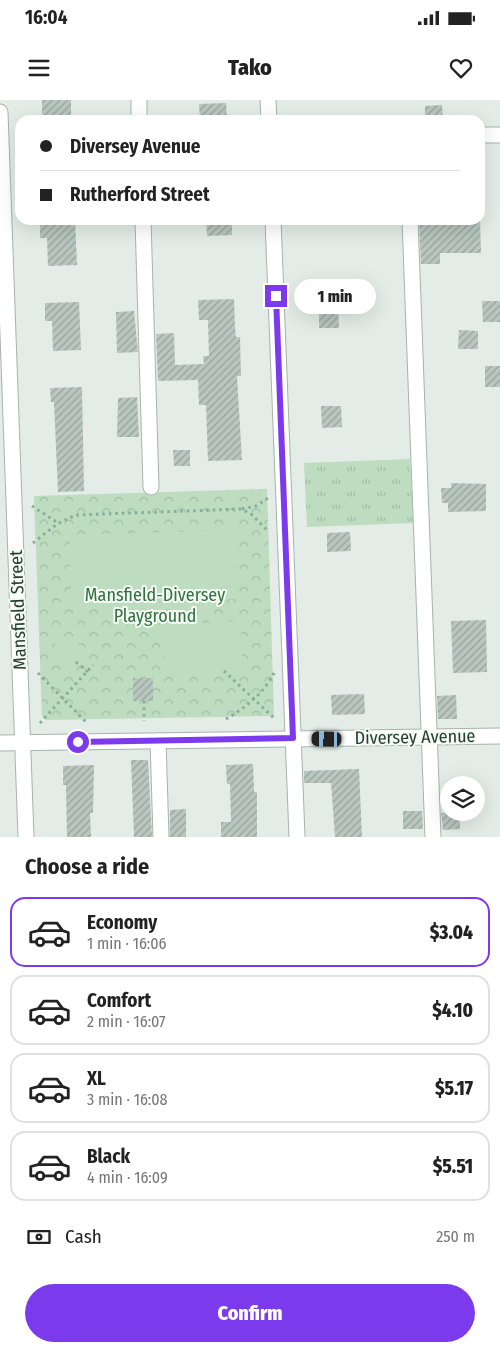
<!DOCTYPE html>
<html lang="en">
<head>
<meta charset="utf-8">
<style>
  body { margin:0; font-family:"Fira Sans Condensed",sans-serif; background:#f2f2f2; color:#222; height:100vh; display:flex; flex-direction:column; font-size:19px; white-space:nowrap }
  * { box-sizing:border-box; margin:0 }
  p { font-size:16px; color:#767676 }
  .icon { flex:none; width:28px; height:28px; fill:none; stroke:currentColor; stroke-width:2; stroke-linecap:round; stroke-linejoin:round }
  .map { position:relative; height:737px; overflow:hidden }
  .drawer { display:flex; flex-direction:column; background:#fff; flex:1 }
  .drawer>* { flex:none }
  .top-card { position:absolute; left:15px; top:15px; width:470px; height:110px; border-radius:15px; box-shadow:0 5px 20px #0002; display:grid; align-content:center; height:110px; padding:0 25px; background:#fff }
  .controls { position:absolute; left:440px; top:676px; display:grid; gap:10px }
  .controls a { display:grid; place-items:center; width:45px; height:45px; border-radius:50%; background:#fff; box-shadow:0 5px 20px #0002; font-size:25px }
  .end { position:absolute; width:22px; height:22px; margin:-11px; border:6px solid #7c3aed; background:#fff; box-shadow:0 0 0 2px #fff }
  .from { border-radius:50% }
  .bubble { position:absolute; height:35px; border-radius:18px; background:#fff; box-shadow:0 5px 20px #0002; font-size:16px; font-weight:800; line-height:35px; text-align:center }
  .car { position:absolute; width:15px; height:30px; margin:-15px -8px; border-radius:6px; box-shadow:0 0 4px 1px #0007; background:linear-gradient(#222 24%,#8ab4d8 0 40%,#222 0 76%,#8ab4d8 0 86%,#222 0) }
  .top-card b { display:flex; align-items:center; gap:18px; height:48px; font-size:19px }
  .top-card b+b { border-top:1px solid #e0e0e0 }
  .top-card i { width:12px; height:12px; background:#222 }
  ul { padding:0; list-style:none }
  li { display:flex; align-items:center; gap:15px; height:70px; margin:0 10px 8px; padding:0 15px; border:2px solid #e0e0e0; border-radius:15px }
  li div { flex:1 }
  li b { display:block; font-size:19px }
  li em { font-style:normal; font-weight:800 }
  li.on { border-color:#7c3aed }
  li>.icon { width:45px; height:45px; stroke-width:1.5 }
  h2 { padding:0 25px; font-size:22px; line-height:60px }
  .pay { display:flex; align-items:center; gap:12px; height:55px; padding:0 25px; font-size:19px }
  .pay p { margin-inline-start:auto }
  .cta { display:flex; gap:10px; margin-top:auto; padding:10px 25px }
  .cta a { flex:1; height:58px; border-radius:30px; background:#7c3aed; color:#fff; font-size:20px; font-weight:800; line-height:58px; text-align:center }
  .status { display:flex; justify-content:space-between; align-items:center; height:35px; padding:0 25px; background:#fff; direction:ltr }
  .status svg { height:14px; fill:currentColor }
  header { display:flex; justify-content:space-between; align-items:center; height:65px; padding:0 25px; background:#fff; font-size:22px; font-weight:800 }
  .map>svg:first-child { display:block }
  .grass { fill:url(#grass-tufts) }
  .forest { fill:url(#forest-crowns) }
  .pitch { fill:#bddcc0 }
  .building { fill:url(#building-hatch) }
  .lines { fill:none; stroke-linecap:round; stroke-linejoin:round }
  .minor-casing { stroke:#a6b4ac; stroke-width:17 }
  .path { stroke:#85ae9a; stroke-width:3; stroke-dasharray:2.5 4; stroke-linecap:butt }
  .minor { stroke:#fff; stroke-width:15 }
  .route { stroke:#7c3aed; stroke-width:6 }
  .labels { text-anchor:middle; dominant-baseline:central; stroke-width:4; stroke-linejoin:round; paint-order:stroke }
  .park-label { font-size:18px; fill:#30713e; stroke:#f4f9f5 }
  .street-label { font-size:18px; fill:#243d31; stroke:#f4f9f5 }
</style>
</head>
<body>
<div class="status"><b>16:04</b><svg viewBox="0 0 49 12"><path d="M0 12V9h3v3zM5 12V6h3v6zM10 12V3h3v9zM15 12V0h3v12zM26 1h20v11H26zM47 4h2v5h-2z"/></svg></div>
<header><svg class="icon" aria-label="menu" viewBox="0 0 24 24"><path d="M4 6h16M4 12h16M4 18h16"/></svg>Tako<svg class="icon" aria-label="heart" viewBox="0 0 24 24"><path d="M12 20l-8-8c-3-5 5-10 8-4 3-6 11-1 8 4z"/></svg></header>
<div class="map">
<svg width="500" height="737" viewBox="0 0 500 737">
  <defs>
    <pattern id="grass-tufts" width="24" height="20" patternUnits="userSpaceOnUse" patternTransform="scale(1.25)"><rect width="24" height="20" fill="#bddcc0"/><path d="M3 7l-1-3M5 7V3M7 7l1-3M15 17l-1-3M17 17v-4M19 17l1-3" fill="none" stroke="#a2bea5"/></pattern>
    <pattern id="forest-crowns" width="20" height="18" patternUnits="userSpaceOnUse" patternTransform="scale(1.25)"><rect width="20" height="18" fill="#bddcc0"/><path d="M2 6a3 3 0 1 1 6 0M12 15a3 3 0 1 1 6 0" fill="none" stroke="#a2bea5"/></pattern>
    <pattern id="building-hatch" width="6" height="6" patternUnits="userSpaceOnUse" patternTransform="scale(1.25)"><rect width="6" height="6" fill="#b9c7bf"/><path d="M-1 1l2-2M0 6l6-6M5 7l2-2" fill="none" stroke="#96a39c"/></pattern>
  </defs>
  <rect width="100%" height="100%" fill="#e3ece6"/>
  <!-- grass -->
  <path class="grass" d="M410,359L413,423L307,427L304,363Z"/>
  <!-- forest -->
  <path class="forest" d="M267,389L274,616L46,620L42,616L34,396Z"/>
  <!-- pitch -->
  <g class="pitch">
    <path d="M236,430L238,499L71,504L70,435Z"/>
    <path d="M240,521L243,570L166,574L164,525Z"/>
    <path d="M79,536V562H55V537Z"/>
  </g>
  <!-- building -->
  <g class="building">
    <rect x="42" y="0" width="29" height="20"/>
    <path d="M226,3L227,20H200L199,4Z"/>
    <path d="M442,5L443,19H425V6Z"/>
    <path d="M40,120H75L77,165L48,166L47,138H40Z"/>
    <path d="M206,120H232V135L207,136Z"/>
    <path d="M480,120L481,153H440V164H421L419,121Z"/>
    <path d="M234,199L235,227L236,237H240L241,276H237L242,360L208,361L206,305H199L198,280L158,281L156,234L174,233L175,265L204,264L203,256H209L208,220H199L198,200Z"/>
    <path d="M482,201H500V222H483Z"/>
    <path d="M79,202L81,250L53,251L52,221H45V203Z"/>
    <path d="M338,204L339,228H319V205Z"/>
    <path d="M134,211L138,252L117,253L116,212Z"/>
    <path d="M459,230L478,231V249H458Z"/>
    <rect x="485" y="266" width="15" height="21"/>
    <path d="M82,287L84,391L58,392L54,302H51L50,288Z"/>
    <path d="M137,297L139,337H117L118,298Z"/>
    <path d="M321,306H341L342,327L322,328Z"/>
    <path d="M173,350H190V366H174Z"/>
    <path d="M451,383L486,384V411L448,412V403H442L441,388H451Z"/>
    <path d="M350,432L351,451L327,452V433Z"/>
    <path d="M486,520L487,572L453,573L451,521Z"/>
    <rect x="133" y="578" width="20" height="23"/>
    <path d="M364,594L365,614L332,615L331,595Z"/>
    <path d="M456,595L457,619H438L437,596Z"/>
    <path d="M131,660H148L152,737H134Z"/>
    <path d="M253,664L254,692H257V737H221V722H231L230,684H227L226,665Z"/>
    <path d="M94,665L93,713H90L91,737H67L66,685H63V666Z"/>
    <path d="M359,669L362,737H335L331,683H304V671Z"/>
    <path d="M186,709V737H170V710Z"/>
    <path d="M403,711H422L423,729H403Z"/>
    <path d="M452,712H460V729L443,730L441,713Z"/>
  </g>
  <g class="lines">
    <!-- minor casing -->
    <g class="minor-casing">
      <g id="minor">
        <path d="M139,0V20"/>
        <path d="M268,0L269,20"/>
        <path d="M0,12L26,737"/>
        <path d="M480,35H500"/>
        <path d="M143,120L151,387"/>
        <path d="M273,120L297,737"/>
        <path d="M410,120L433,737"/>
        <path d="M158,641L161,737"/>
        <path d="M0,643L500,636"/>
      </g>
    </g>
    <!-- path -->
    <g class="path">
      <path d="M32,406L58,423"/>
      <path d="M242,409L256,406L268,398"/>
      <path d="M33,443L57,424L76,415L241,409L251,414L268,431"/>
      <path d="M76,562L88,572"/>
      <path d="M224,571L275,619"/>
      <path d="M38,573L86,622"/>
      <path d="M144,601V621"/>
      <path d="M226,619C245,608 264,593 274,573"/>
      <path d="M40,623L93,565"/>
    </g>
    <!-- minor -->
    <use href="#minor" class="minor"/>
  </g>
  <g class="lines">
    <!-- route -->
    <path class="route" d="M78,642L293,638L276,196"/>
  </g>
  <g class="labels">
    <!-- park labels -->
    <g class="park-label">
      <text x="155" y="495">Mansfield-Diversey<tspan x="155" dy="21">Playground</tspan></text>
    </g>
    <!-- street labels -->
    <g class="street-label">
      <text transform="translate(18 510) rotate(-92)">Mansfield Street</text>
      <text transform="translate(415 637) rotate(-1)">Diversey Avenue</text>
    </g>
  </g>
</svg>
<div class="controls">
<a><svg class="icon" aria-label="layers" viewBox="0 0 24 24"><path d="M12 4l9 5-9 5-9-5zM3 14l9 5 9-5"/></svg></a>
</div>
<i class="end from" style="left:78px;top:642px"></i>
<i class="end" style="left:276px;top:196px"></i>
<div class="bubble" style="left:294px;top:179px;width:82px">1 min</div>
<i class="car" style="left:327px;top:639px;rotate:271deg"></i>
<div class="top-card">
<b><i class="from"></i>Diversey Avenue</b>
<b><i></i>Rutherford Street</b>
</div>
</div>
<section class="drawer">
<h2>Choose a ride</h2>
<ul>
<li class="on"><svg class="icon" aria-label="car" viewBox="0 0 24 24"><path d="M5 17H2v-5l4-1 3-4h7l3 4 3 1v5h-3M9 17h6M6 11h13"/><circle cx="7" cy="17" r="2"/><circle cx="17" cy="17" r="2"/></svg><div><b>Economy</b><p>1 min · 16:06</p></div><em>$3.04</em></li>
<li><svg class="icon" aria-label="car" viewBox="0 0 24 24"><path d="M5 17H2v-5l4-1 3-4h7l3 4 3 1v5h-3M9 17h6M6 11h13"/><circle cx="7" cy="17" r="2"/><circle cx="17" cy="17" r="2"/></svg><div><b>Comfort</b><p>2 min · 16:07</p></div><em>$4.10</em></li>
<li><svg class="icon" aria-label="car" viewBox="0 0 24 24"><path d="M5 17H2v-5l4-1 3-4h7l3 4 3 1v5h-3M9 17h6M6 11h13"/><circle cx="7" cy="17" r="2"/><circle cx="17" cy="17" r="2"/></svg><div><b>XL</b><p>3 min · 16:08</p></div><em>$5.17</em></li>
<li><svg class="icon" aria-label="car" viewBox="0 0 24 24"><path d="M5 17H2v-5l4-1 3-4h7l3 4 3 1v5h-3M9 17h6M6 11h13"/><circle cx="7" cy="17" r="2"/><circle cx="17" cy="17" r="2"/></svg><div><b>Black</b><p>4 min · 16:09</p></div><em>$5.51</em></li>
</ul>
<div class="pay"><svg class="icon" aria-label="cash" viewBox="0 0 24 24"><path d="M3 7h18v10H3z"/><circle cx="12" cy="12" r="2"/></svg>Cash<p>250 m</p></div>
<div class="cta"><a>Confirm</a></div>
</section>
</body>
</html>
